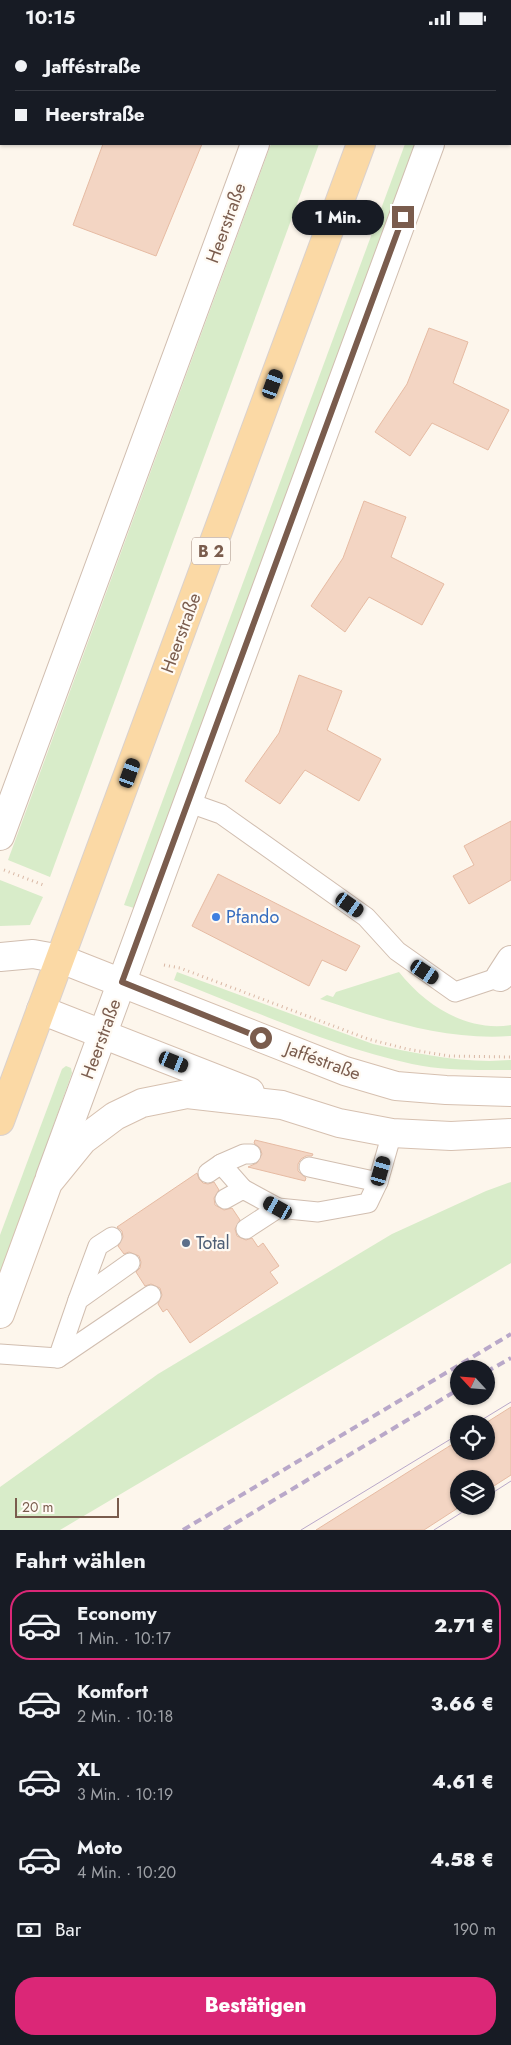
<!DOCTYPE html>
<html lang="de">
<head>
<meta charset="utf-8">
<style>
  body { margin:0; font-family:Jost,sans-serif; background:#20242c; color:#f1f3f6; height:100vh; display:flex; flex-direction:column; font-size:19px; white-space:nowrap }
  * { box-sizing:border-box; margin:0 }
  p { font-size:16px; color:#9ea1a6 }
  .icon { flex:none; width:28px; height:28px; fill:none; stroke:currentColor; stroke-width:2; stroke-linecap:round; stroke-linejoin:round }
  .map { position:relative; height:1495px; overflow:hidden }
  .drawer { display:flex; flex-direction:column; background:#171b24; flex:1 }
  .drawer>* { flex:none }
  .banner { position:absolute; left:0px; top:0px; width:511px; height:110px; box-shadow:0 1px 4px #0004; display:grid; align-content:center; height:110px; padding:0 15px; background:#171b24 }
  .needle { width:32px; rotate:296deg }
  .controls { position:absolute; left:450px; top:1325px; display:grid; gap:10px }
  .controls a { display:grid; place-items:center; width:45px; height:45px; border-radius:50%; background:#171b24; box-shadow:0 1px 4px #0004; font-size:25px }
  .scale { position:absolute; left:15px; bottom:12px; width:104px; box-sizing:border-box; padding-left:5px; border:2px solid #7a5c4d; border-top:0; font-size:14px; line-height:18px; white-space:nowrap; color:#7a5c4d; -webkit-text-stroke:4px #fffaf3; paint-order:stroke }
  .end { position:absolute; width:22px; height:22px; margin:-11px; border:6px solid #7a5c4d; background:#fff; box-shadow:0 0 0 2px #fff }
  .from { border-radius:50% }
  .bubble { position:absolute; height:35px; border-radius:18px; background:#171b24; box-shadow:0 1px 4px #0004; font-size:16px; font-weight:800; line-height:35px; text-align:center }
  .car { position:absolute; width:15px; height:30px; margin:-15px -8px; border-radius:6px; box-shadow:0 0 4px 1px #0007; background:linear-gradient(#222 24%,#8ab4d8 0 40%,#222 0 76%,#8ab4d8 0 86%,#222 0) }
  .banner b { display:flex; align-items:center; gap:18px; height:48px; font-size:19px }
  .banner b+b { border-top:1px solid #363941 }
  .banner i { width:12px; height:12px; background:#f1f3f6 }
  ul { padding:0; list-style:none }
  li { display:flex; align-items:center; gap:15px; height:70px; margin:0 10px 8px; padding:0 5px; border:2px solid transparent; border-radius:20px }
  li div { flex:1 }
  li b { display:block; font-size:19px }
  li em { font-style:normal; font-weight:800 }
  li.selected { border-color:#db2777 }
  li>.icon { width:45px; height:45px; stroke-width:1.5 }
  h2 { padding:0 15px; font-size:22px; line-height:60px }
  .pay { display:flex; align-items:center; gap:12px; height:55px; padding:0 15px; font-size:19px }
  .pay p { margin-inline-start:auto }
  .action { display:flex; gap:10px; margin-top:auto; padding:10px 15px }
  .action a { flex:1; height:58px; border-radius:20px; background:#db2777; color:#fff; font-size:20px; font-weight:800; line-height:58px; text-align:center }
  .status { display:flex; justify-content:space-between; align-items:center; height:35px; padding:0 25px; background:#171b24; direction:ltr }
  .status svg { height:14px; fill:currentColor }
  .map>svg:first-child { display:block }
  .green { fill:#d8ecc9 }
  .building { fill:#f3d5c3; stroke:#e6bba3 }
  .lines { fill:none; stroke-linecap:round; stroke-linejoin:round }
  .lane-casing { stroke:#d1beb0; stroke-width:21 }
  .street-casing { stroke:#d1beb0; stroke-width:30 }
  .secondary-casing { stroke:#d6c0b0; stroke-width:30 }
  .primary-casing { stroke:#dad1cd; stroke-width:30 }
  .path { stroke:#d9b8a5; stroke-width:3; stroke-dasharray:1 4; stroke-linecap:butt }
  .lane { stroke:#fff; stroke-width:19 }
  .street { stroke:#fff; stroke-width:28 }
  .secondary { stroke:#fff; stroke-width:28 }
  .primary { stroke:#fbd9a5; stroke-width:28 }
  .tram { stroke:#b9a8c9; stroke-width:1 }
  .rail { stroke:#b9a8c9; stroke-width:4; stroke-dasharray:8 5; stroke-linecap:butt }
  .route { stroke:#7a5c4d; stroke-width:6 }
  .shop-dot { fill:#3f7fe0; stroke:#fffaf3; stroke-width:2 }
  .service-dot { fill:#5c6f8a; stroke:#fffaf3; stroke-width:2 }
  .labels { text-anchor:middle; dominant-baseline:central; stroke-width:4.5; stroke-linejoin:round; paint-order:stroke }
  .shield { fill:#fffaf3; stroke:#a28b7f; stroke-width:1 }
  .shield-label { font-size:16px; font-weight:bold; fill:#7a5c4d }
  .street-label { font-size:18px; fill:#7a5c4d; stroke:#fffaf3 }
  .shop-label { font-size:18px; fill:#366cbe; stroke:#fffaf3; text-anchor:start }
  .service-label { font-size:18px; fill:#4e5e75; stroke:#fffaf3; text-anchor:start }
</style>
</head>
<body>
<div class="status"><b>10:15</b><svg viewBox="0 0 49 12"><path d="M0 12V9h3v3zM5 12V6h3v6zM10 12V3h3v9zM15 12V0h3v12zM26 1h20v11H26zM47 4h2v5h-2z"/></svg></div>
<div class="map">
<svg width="511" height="1495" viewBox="0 0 511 1495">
  <rect width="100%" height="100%" fill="#fdf6ec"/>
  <!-- green -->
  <g class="green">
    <path d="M271,109H319L50,842L8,825Z"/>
    <path d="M405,109H415L134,873L124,870Z"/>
    <path d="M0,845L43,862L30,890L0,891Z"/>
    <path d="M177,937L373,1009C418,1019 465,1029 511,1025V1035C478,1035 444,1036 412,1029C330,1011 252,975 174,945Z"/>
    <path d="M399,937C426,971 467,997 511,990V1001C445,1006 381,984 320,964L327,960L333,962L336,957Z"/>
    <path d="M66,1031L71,1033L72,1038L0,1242V1200L62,1034Z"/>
    <path d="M511,1147V1228L60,1495H0V1452L158,1339L392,1199L486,1156Z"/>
  </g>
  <!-- building -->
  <g class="building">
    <path d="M103,109H202L156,221L73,190Z"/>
    <path d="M429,293L468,307L453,348L509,375L488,415L432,388L410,421L375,397L407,349Z"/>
    <path d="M364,466L406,482L391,522L444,549L422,590L369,562L345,597L311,571L343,523Z"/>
    <path d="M299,640L342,656L327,695L381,724L359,766L305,735L280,769L245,746L279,698Z"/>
    <path d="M511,786V845L469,869L453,841L474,830L464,811Z"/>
    <path d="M218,839L360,911L346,936L322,925L309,951L192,891Z"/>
    <path d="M255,1105L313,1119L312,1121H306L301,1124L298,1129V1136L306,1143L305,1146L248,1132L257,1128L262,1119L260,1113L254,1108Z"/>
    <path d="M197,1138L199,1144L203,1148L208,1149L214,1147L219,1155L214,1163L215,1170L224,1175L232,1173L240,1185L235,1194L237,1201L246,1205L252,1203L258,1212L263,1208L279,1231L270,1237L278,1248L190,1308L167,1274L163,1277L158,1269L162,1260L160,1253L151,1249L145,1251L136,1237L140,1233L141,1227L139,1221L129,1217L124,1219L118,1211L123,1202L122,1196L117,1192Z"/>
    <path d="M511,1372V1440L486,1456V1444H459V1471H461L424,1495H316L459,1405V1416H486V1389H484Z"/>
  </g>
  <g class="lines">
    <!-- lane casing -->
    <g class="lane-casing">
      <g id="lane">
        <path d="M187,767L221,779L366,882L397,916L455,957L500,942"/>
        <path d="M221,1129L244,1119H251"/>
        <path d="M309,1132L378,1147"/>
        <path d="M208,1138L221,1129L243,1154"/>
        <path d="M225,1164L243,1154L278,1173"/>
        <path d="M246,1194L278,1173L318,1177L368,1168L378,1147L392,1098"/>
        <path d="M78,1265L98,1211L112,1202"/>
        <path d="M0,1319L58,1323L151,1260"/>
        <path d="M58,1323L78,1265L130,1228"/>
      </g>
    </g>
    <!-- street casing -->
    <g class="street-casing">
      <g id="street">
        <path d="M295,1V0"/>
        <path d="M470,1V0"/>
        <path d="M0,801L255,109"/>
        <path d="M0,922L33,919L61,924"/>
        <path d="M500,942L511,925"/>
        <path d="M50,1142L430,109"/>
      </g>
    </g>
    <!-- secondary casing -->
    <g class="secondary-casing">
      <g id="secondary">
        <path d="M61,924L345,1036L396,1051L446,1055L511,1057"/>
        <path d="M41,975L250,1057"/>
        <path d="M0,1279L48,1148L83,1105L115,1081L142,1068L187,1059L282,1070L339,1088L392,1098L451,1101L511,1098"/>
      </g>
    </g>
    <!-- primary casing -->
    <g class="primary-casing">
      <g id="primary">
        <path d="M401,1L402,0"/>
        <path d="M0,1086L361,109"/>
      </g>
    </g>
    <!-- path -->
    <g class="path">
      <path d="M4,835L46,851"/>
      <path d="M164,930L180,933L368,1004L407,1014L449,1021L511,1022"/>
    </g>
    <!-- lane -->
    <use href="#lane" class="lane"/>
    <!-- street -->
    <use href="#street" class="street"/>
    <!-- secondary -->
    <use href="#secondary" class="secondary"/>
    <!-- primary -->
    <use href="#primary" class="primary"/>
    <!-- tram -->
    <g class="tram">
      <path d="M475,1389L511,1367"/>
      <path d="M486,1462L511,1446"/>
      <path d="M301,1495L459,1399"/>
      <path d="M434,1495L472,1471"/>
    </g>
    <!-- rail -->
    <g class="rail">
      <path d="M486,1337L511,1323"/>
      <path d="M183,1495L511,1299"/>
      <path d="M224,1495L459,1354"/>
    </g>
  </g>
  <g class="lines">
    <!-- route -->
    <path class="route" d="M261,1003L122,947L403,182"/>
  </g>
  <!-- markers -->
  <circle class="shop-dot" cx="216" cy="882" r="5"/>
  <circle class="service-dot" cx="186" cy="1208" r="5"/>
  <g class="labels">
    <!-- shield labels -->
    <rect class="shield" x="192" y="502.5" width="38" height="27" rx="4"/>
    <g class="shield-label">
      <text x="211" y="516">B 2</text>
    </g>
    <!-- street labels -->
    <g class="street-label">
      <text transform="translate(226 188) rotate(-70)">Heerstraße</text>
      <text transform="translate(181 598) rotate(-70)">Heerstraße</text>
      <text transform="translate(101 1004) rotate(-70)">Heerstraße</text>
      <text transform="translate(323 1026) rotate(20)">Jafféstraße</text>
    </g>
    <!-- shop labels -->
    <g class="shop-label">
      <text x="226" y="882">Pfando</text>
    </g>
    <!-- service labels -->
    <g class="service-label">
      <text x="196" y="1208">Total</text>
    </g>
  </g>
</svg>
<div class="controls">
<a><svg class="needle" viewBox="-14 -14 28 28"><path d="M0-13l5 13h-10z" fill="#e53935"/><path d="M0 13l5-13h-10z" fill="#9ea1a6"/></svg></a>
<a><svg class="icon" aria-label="locate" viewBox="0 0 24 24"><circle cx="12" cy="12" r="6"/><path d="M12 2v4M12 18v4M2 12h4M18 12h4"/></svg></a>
<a><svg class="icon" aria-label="layers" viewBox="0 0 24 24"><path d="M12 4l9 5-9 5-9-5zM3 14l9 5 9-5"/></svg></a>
</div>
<div class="scale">20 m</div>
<i class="end from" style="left:261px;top:1003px"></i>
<i class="end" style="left:403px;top:182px"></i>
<div class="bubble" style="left:292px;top:165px;width:92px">1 Min.</div>
<i class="car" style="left:273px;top:349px;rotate:20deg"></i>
<i class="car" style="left:130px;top:738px;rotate:20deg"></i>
<i class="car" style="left:350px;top:870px;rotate:125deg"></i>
<i class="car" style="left:425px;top:937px;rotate:124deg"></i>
<i class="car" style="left:174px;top:1027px;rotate:112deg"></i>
<i class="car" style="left:381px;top:1136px;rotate:16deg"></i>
<i class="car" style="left:278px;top:1173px;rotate:299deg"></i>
<div class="banner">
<b><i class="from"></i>Jafféstraße</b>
<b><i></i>Heerstraße</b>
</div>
</div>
<section class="drawer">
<h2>Fahrt wählen</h2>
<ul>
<li class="selected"><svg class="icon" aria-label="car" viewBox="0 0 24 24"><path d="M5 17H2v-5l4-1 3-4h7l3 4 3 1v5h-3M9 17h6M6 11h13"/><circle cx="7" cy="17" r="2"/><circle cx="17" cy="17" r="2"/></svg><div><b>Economy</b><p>1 Min. · 10:17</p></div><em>2.71 €</em></li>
<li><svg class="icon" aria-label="car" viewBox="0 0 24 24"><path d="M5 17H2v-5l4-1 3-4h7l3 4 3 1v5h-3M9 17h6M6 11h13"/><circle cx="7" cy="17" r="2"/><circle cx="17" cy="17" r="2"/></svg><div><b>Komfort</b><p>2 Min. · 10:18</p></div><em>3.66 €</em></li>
<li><svg class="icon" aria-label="car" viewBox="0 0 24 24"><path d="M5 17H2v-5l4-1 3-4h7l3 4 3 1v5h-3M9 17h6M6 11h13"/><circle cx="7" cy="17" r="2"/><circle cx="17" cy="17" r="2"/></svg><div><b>XL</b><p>3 Min. · 10:19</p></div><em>4.61 €</em></li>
<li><svg class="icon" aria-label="car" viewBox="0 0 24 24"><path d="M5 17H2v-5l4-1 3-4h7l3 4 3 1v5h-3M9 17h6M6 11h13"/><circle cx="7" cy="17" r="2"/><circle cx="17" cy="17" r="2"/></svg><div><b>Moto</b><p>4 Min. · 10:20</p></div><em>4.58 €</em></li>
</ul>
<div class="pay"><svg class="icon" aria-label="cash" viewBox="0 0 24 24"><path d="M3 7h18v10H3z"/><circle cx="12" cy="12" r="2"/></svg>Bar<p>190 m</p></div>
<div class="action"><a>Bestätigen</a></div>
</section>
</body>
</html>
